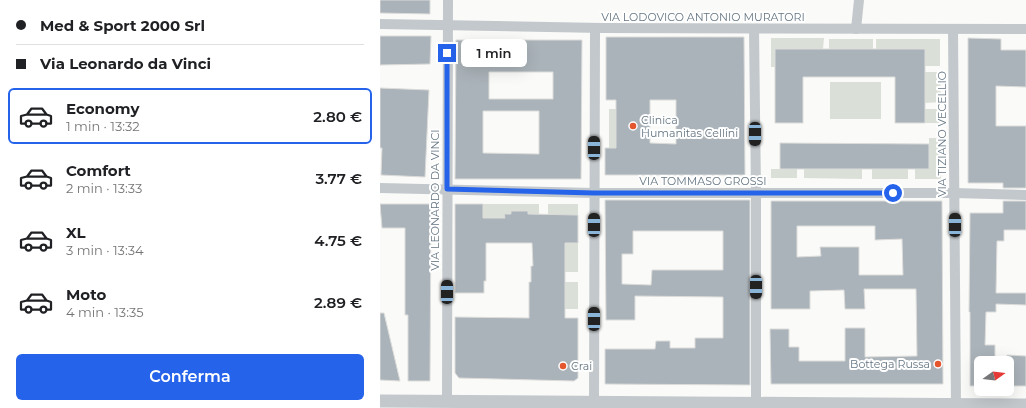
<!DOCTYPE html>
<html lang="it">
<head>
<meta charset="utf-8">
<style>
  body { margin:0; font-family:Montserrat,sans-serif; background:#f6f6f6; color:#202124; height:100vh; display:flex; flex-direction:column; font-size:15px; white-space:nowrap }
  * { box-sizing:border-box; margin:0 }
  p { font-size:13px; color:#757577 }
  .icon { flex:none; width:22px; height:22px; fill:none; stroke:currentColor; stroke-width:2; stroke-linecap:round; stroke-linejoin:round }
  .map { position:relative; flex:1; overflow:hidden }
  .side { display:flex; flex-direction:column; background:#fff; width:380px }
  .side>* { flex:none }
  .banner { display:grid; align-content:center; height:88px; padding:0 16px; background:#fff }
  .needle { width:26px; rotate:75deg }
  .fabs { position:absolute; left:594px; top:356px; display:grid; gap:8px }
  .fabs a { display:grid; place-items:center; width:40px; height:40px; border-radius:6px; background:#fff; box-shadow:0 4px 16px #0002; font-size:20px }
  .end { position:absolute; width:18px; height:18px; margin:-9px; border:5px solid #2563eb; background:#fff; box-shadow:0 0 0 2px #fff }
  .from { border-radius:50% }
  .bubble { position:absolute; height:28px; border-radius:6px; background:#fff; box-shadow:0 4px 16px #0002; font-size:13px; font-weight:600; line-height:28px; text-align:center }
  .car { position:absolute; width:12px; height:24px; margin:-12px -6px; border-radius:5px; box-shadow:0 0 3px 1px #0007; background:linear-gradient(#222 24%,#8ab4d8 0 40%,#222 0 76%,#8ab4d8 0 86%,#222 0) }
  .banner b { display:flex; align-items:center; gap:14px; height:38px; font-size:15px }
  .banner b+b { border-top:1px solid #e0e0e0 }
  .banner i { width:10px; height:10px; background:#202124 }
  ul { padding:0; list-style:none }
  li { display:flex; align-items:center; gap:12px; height:56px; margin:0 8px 6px; padding:0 8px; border:2px solid transparent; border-radius:6px }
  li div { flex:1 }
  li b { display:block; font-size:15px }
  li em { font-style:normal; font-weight:600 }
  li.current { border-color:#2563eb }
  li>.icon { width:36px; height:36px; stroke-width:1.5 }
  .button { display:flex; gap:8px; margin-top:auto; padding:8px 16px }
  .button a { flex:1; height:46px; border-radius:6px; background:#2563eb; color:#fff; font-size:16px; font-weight:600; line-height:46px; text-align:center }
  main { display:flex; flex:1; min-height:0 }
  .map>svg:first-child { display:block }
  .green { fill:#dadfd7 }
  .building { fill:#aab3b9; stroke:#dcdcda; fill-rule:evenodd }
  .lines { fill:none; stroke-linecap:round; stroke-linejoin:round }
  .minor { stroke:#c3c8cc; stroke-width:10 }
  .tertiary { stroke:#c3c8cc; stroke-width:13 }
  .route { stroke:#2563eb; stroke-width:5 }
  .poi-dot { fill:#e4572e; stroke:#fff; stroke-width:1.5 }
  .labels { text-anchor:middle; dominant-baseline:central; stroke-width:4; stroke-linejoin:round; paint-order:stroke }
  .street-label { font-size:11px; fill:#657683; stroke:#fff }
  .poi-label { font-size:11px; fill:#657683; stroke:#fff; text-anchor:start }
</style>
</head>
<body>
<main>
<section class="side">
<div class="banner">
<b><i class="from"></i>Med &amp; Sport 2000 Srl</b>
<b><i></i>Via Leonardo da Vinci</b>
</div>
<ul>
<li class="current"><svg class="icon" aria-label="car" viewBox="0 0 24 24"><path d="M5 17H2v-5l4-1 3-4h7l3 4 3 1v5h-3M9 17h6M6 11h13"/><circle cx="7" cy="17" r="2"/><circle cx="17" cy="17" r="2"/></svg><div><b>Economy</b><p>1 min · 13:32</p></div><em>2.80 €</em></li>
<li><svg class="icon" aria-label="car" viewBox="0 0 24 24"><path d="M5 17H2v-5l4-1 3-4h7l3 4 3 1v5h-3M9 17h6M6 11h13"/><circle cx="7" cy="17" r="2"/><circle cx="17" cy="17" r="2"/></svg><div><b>Comfort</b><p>2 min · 13:33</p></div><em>3.77 €</em></li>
<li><svg class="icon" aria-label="car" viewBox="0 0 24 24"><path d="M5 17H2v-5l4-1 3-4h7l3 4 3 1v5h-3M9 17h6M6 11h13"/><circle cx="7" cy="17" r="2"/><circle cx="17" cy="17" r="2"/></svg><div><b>XL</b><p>3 min · 13:34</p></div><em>4.75 €</em></li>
<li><svg class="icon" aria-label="car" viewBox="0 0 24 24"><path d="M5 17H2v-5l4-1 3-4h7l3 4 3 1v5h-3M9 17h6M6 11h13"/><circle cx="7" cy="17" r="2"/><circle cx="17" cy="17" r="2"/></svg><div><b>Moto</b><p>4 min · 13:35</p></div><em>2.89 €</em></li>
</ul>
<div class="button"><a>Conferma</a></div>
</section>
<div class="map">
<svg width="646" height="408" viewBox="0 0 646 408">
  <rect width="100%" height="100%" fill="#fafaf8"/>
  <!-- green -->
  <g class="green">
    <path d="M391,38H444L443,49H395V67H391Z"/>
    <rect x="449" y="39" width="44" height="10"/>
    <path d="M496,39H560V66H545L496,49Z"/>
    <path d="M545,72H560L561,102L545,103Z"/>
    <rect x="450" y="82" width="51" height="37"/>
    <rect x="229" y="109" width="7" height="39"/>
    <rect x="545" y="109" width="16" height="14"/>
    <path d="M549,138H561V179H535V169H549Z"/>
    <rect x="391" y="169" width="26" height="9"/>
    <path d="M424,169H482V179L424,178Z"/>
    <rect x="492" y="169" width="36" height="10"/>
    <path d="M103,204H159V214H148V211H132L131,214H125V218H103Z"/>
    <rect x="168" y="204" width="30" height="11"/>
    <rect x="185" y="243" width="13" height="29"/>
    <rect x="185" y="282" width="13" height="27"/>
  </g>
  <!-- building -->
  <g class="building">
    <path d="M0,0H50V14L0,13Z"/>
    <path d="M0,36H51L50,64L0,65Z"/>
    <path d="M226,37H364L365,175H225V148H236V100H226ZM270,100H296V144L270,143Z"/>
    <path d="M588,38L621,39V50H646V87L616,86V126H646V188H623V183H588Z"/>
    <path d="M76,40H202L201,179H75ZM109,72H173V99H109ZM103,111H159V154L103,153Z"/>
    <path d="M395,49H545V123H515V77H423V123H395Z"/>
    <path d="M0,88L49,90L45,177L1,175L2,148H0Z"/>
    <path d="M400,143L549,144V169H400Z"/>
    <path d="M225,200H370V385L225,384V349H275L276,341H290V348H315V338H343V297L255,296V320H226ZM253,231H343V270H272L271,285L242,284V254H253Z"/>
    <path d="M391,201H562L563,384H391L390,329H409V347H419V361H465V328H485V357L537,356L536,289H484L485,309H465L464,290L430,291V309H391ZM417,226H495V240L522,239L523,275H479V247H440L441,256L417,257Z"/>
    <path d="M623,201H646V230H624V241H617L616,293H646V305L616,304V312H606L605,345H615V363H601V386H590V312H589L590,213H623Z"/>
    <path d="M0,204H51L50,381H28V315H25V228H2Z"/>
    <path d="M75,204H103V218H125L124,214H131V211H148V214L198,215V243H185V318H198V378L194,381L79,378L75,373V317L149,318V282H151V266H153L152,243H106V281H104V293H75Z"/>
    <path d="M0,313H4L20,381L0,380Z"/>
    <path d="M627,355L646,356V386H627Z"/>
  </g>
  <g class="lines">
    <!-- minor -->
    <g class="minor">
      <path d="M0,24L222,28L646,29"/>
      <path d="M374,29L376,193V408"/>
      <path d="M476,29L479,0"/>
      <path d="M573,29L576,408"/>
      <path d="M0,188L214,193H574L646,195"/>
      <path d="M67,401L68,0"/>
      <path d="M214,408L215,28"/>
    </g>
    <!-- tertiary -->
    <path class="tertiary" d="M0,401L646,405"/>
  </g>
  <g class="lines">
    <!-- route -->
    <path class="route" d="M67,53V189L214,193H513"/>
  </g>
  <!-- markers -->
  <g class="poi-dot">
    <circle cx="253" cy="126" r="4"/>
    <circle cx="558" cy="364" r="4"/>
    <circle cx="183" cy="366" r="4"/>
  </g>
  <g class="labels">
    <!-- street labels -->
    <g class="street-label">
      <text x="323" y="17">VIA LODOVICO ANTONIO MURATORI</text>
      <text transform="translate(562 134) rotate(-90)">VIA TIZIANO VECELLIO</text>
      <text x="323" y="181">VIA TOMMASO GROSSI</text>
      <text transform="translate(55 200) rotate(-90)">VIA LEONARDO DA VINCI</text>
    </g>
    <!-- poi labels -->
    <g class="poi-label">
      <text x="261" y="120">Clinica<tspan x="261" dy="13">Humanitas Cellini</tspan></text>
      <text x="550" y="364" text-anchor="end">Bottega Russa</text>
      <text x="191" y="366">Crai</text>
    </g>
  </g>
</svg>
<div class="fabs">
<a><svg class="needle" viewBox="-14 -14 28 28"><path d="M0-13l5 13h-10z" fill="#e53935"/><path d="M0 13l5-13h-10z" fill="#757577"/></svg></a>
</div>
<i class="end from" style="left:513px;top:193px"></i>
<i class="end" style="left:67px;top:53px"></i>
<div class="bubble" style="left:81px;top:39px;width:66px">1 min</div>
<i class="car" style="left:375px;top:134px;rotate:180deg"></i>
<i class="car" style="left:214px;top:148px;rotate:0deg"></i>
<i class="car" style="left:214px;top:225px;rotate:0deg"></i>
<i class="car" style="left:575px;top:225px;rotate:0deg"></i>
<i class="car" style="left:376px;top:287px;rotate:180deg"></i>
<i class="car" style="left:67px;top:292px;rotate:0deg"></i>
<i class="car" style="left:214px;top:319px;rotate:0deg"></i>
</div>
</main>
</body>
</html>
